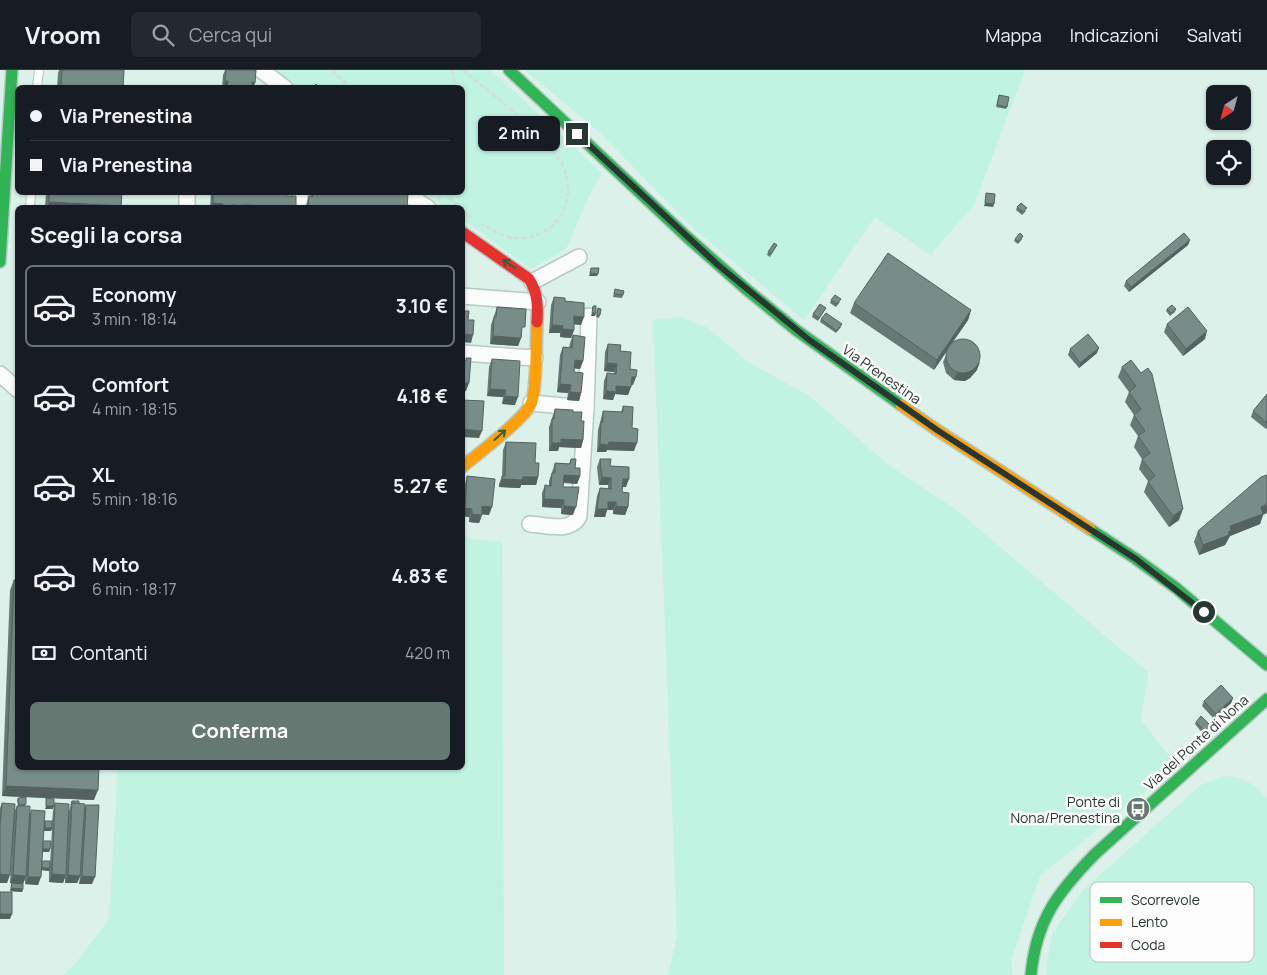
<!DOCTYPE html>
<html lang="it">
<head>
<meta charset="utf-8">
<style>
  body { margin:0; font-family:Manrope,sans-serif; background:#242831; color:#f1f3f6; height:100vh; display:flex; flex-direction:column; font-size:19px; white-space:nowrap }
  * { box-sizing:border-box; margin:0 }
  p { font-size:16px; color:#9ea1a6 }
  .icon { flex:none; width:28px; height:28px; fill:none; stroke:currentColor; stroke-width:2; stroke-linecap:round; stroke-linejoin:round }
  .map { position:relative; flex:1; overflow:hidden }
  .sheet { position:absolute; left:15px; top:135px; width:450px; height:565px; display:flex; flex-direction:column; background:#171b24; border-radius:8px; box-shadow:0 1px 4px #0004 }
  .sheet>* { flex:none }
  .top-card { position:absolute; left:15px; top:15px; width:450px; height:110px; border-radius:8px; box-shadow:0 1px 4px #0004; display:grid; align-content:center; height:110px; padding:0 15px; background:#171b24 }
  .needle { width:32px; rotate:216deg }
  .fabs { position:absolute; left:1206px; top:15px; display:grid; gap:10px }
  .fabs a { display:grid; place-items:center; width:45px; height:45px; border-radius:8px; background:#171b24; box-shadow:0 1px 4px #0004; font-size:25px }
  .end { position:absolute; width:22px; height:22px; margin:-11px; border:6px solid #273732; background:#fff; box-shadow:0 0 0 2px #fff }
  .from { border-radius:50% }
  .bubble { position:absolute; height:35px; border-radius:8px; background:#171b24; box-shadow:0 1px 4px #0004; font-size:16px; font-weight:700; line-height:35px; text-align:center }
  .top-card b { display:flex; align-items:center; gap:18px; height:48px; font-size:19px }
  .top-card b+b { border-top:1px solid #363941 }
  .top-card i { width:12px; height:12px; background:#f1f3f6 }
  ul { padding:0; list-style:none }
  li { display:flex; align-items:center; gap:15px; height:82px; margin:0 10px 8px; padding:0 5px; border:2px solid transparent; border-radius:8px }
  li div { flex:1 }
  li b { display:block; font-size:19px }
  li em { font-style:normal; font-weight:700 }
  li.current { border-color:#667872 }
  li>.icon { width:45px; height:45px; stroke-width:1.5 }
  h2 { padding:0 15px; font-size:22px; line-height:60px }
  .pay { display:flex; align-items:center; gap:12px; height:55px; padding:0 15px; font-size:19px }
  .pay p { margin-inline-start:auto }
  .cta { display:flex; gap:10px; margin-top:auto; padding:10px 15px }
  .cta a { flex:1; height:58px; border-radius:8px; background:#667872; color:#fff; font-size:20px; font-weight:700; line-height:58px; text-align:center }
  header { display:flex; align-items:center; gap:30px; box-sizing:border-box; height:70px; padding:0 25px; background:#171b24; border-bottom:1px solid #363941 }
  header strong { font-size:24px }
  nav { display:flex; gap:28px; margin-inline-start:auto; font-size:18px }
  .search { width:350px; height:45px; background:#242831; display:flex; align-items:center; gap:12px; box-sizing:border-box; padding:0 18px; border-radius:8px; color:#9ea1a6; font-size:19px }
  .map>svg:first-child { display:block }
  .green { fill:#c1f3e3 }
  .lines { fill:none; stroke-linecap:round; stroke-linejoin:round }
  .lane-casing { stroke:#b7c9c3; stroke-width:10 }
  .street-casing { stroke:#b7c9c3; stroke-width:18 }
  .fast-casing { stroke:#b7c9c3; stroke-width:14 }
  .slow-casing { stroke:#b7c9c3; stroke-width:14 }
  .jam-casing { stroke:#b7c9c3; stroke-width:14 }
  .path { stroke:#d5dcda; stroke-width:2.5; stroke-dasharray:5 2.5; stroke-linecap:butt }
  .lane { stroke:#fafdfc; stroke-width:8 }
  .street { stroke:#fafdfc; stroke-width:15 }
  .fast { stroke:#30b455; stroke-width:11 }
  .slow { stroke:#ff9f0a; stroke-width:11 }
  .jam { stroke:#e5322d; stroke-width:11 }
  .wall { fill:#677975 }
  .shaded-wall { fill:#54635f }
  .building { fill:#788d88; stroke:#54635f }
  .oneway { stroke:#2a633e }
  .route { stroke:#273732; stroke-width:6 }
  .labels { text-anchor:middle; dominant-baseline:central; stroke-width:5; stroke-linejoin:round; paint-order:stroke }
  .street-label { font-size:14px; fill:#273732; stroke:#fdfdfd }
  .poi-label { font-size:14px; fill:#273732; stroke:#fdfdfd; text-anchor:end }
  .key { fill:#fdfdfd; stroke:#bdc2c0; stroke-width:1 }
  .key-label { font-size:14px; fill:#273732 }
</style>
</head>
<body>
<header>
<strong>Vroom</strong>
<div class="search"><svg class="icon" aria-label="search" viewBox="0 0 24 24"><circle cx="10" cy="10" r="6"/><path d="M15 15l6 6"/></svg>Cerca qui</div>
<nav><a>Mappa</a><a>Indicazioni</a><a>Salvati</a></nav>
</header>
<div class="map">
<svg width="1267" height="905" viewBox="0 0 1267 905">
  <rect width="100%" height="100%" fill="#dbf1ea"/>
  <!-- green -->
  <g class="green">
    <path d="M254,0H491L602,103L589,126L566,179L531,199L463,150L462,138L445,137L424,123L462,122V18L278,17Z"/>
    <path d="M525,0H1025L974,135L930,185L875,147L804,250L695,160L599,62Z"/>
    <path d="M680,247L708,258L748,292L808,325L890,396L954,438L1148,602L1141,650L1177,696L1040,806L1011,891L1013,905H668L677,865L653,250Z"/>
    <path d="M463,468L502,472L504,905H63L75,894L109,849L118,698H462Z"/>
    <path d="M1225,706C1244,708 1254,713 1267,729V905H1046L1047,894L1052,864L1082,821L1201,715Z"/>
  </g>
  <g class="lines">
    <!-- lane casing -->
    <g class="lane-casing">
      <g id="lane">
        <path d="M37,18L39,0"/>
        <path d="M30,138L31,122"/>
      </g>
    </g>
    <!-- street casing -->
    <g class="street-casing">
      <g id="street">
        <path d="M261,0L285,18"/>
        <path d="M398,122L413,128L428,138"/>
        <path d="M187,138V122"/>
        <path d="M299,138L300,122"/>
        <path d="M532,212L579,187"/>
        <path d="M462,226L538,232"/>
        <path d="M462,283L535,288"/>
        <path d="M0,304L18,320"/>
        <path d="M531,333L586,338"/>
        <path d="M530,454C545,455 572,463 579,446L586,338L589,246"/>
      </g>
    </g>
    <!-- fast casing -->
    <g class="fast-casing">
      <g id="fast">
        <path d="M509,0L687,167L746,219L796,260L901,335"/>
        <path d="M0,192L12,0"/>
        <path d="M1090,459L1136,489L1176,518L1267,595"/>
        <path d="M1031,905C1036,850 1058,822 1095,784L1267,629"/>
      </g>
    </g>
    <!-- slow casing -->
    <g class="slow-casing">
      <g id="slow">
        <path d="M901,335L937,360L1090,459"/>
        <path d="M462,397C478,384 523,350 531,334C537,320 536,270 537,252"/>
      </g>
    </g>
    <!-- jam casing -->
    <g class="jam-casing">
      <path id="jam" d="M462,162L529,209C538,223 538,236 537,252"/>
    </g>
    <!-- path -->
    <g class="path">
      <path d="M332,0L351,18"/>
      <path d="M452,0L455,18"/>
      <path d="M463,0C490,23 551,68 564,99C577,132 557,166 521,168C507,169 494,161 482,154"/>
      <path d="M444,122L460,138"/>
      <path d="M438,130L443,122"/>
      <path d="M462,140L471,147"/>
    </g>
    <!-- lane -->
    <use href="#lane" class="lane"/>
    <!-- street -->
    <use href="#street" class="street"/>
    <!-- fast -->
    <use href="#fast" class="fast"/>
    <!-- slow -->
    <use href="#slow" class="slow"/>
    <!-- jam -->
    <use href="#jam" class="jam"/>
  </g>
  <!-- wall -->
  <g class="wall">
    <path d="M59,0H124L123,18H57L58,3Z"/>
    <path d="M225,0H256L253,18H222L223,5Z"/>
    <path d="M999,25L1007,37L1006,39L996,37Z"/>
    <path d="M46,122H122L121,138H45Z"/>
    <path d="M211,122H287L286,126L296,138H210Z"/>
    <path d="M312,122L328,123V122H394L407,138H305L309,126H311Z"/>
    <path d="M1017,137L1026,141L1022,145L1016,140Z"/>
    <path d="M1015,169H1022L1018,174L1014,171Z"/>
    <path d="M1190,170L1188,175L1129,222L1124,216L1126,211Z"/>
    <path d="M777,175L770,187L767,185L768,182Z"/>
    <path d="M615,219L623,225L622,228L613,227Z"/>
    <path d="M554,227L565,231L581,255L574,254V260L571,268L560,267V263H549L551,235Z"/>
    <path d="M831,230L840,232L836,237L830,233Z"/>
    <path d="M854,233L971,240L968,250L951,274L977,300L970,308L965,311L954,310L946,303L943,292L950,276L934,300L850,243Z"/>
    <path d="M497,237L522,265L521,268L518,276L490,274L491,255Z"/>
    <path d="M598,238L600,245L599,248L596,247Z"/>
    <path d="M826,238L818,251L812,247L813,244Z"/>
    <path d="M1167,239H1176L1175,242L1170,246L1166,241Z"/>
    <path d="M821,249L841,257L836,263L820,252Z"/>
    <path d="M1167,254L1205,269L1183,286L1164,262Z"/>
    <path d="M573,265L583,291L580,299L574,298V302L581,323L579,331L567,330L568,323L557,322L560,285L563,277L569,278L570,273Z"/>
    <path d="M608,274L620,281L630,299L633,315H631L628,325L615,324L613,330L603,329L604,311L607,303L614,304V302L604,301L605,282Z"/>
    <path d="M1070,279L1097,283L1079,298L1068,285Z"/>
    <path d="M492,289L515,335L502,334L503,327L487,326L489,297Z"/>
    <path d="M1131,290L1179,450L1169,457L1144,422L1148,411L1139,399L1142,389L1134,377L1138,366L1130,355L1134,345L1125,332L1129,322L1118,307L1122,297Z"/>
    <path d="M1267,324V358L1266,359L1251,347L1253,341Z"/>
    <path d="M623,336L632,358L634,381L607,380L606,382H597L598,360L603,341L621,342Z"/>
    <path d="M555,339L573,342L581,351L583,370L581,378L559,377L558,381H549V357Z"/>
    <path d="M506,372L535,393L538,407L536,415H521L520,418L499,417V414L502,406L503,380Z"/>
    <path d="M571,389L580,406L577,414L563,413V417L573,445L561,444V438L542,437V423L545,415L549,416V411L555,393L569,394Z"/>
    <path d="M600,389L610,396L626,417H623L622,422L628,437L625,445L613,444V440H607L605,447H594L597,426L600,418L608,419V415H599L597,397Z"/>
    <path d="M467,406L489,445L482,444L479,453L469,452V447L462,446L465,414Z"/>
    <path d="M1263,445L1260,454L1230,466L1225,475L1199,485L1194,472L1198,461Z"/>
    <path d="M14,510L94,730L2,726L10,520Z"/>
    <path d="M1233,628L1231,633L1214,649L1202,636L1204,631Z"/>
    <path d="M1196,652L1210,659L1204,665L1195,654Z"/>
    <path d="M18,728L26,734L25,736L30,745L31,740L43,771L50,779L49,782H42V792L50,794L52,759L51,761H44V754L45,751L52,753L53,741L55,733L69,741L72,731L79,734L84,740L86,735L92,814H79L80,807L77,813H65V806L63,813L49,812V798V801L42,800L38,815L25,814V809L23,814L18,813L23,819L22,822L10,821L12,813H10L12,779L7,813H0V738L2,733L15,740L17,736H18L17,730Z"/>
  </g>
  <!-- shaded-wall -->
  <g class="shaded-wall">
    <path d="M225,11H228L226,18H223Z"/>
    <path d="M252,12L255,13L253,18H250Z"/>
    <path d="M49,132L121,136V138H47Z"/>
    <path d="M213,133L223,134L222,138H211Z"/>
    <path d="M985,133L994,134L993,137L984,136Z"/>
    <path d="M231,135H235L234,138H223Z"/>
    <path d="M245,135L263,136L262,138H244Z"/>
    <path d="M1190,170L1188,175L1129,222L1131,217Z"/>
    <path d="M590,203L598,204L597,206H589Z"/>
    <path d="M971,240L968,250L934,300L937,290Z"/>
    <path d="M592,243H596L595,246H591Z"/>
    <path d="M574,246L584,247L581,255L572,254Z"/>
    <path d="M552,255L563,256L560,263H549Z"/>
    <path d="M562,259L574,260L571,268L560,267Z"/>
    <path d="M1207,261L1205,269L1183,286L1186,279Z"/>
    <path d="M464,264L473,265L471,273L462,272V267Z"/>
    <path d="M493,266L521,268L518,276L490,274Z"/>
    <path d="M1099,278L1097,283L1079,298L1080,293Z"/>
    <path d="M575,290L583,291L580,299L572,298Z"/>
    <path d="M980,292L977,300L970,308L965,311L954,310L957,303Z"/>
    <path d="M607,293L617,294L614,302L604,301Z"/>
    <path d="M632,307H636L633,315L629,314Z"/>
    <path d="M462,313H469L466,321H462Z"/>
    <path d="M560,314L571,315L568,323L557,322Z"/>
    <path d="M616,316L631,317L628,325L615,324L613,330L603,329L606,321Z"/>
    <path d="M490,319L506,320L503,327L487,326Z"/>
    <path d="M570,322L581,323L579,331L567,330Z"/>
    <path d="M505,326L518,327L515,335L502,334Z"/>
    <path d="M462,359L482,361L479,368L462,367Z"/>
    <path d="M561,369L583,370L581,378L559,377L558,381H549L552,373Z"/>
    <path d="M609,372L637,373L634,381L607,380L606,382H597L600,374Z"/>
    <path d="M564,405L580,406L577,414L561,412Z"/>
    <path d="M523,407H538L536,415H521L520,418L499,417L502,409Z"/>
    <path d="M602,407L611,408L608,415H599Z"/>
    <path d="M623,409H629L626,417H620Z"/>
    <path d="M544,429L564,430L561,438L542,437Z"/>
    <path d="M608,432H616L613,440H607L605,447H594L597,439Z"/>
    <path d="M1267,434V443L1263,445L1260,454L1230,466L1225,475L1199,485L1203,475L1261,437Z"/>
    <path d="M482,436L492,437L489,445L480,444Z"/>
    <path d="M564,436L576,437L573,445L561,444Z"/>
    <path d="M616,436L628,437L625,445L613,444Z"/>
    <path d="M465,438L472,439L469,447L462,446Z"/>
    <path d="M1183,439L1179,450L1169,457L1173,446Z"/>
    <path d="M472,444L482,445L479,453L469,452Z"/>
    <path d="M1233,628L1231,633L1214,649L1216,644Z"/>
    <path d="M6,716L98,720L94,730L2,726Z"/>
    <path d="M46,736H54L53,739H45Z"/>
    <path d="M45,758H52L51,761H44Z"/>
    <path d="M43,779H50L49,782H42Z"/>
    <path d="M42,798H50L49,801L41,800Z"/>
    <path d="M0,804L10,805L7,813H0Z"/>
    <path d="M52,804L66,805L63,813L49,812Z"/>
    <path d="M13,805L26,806L23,814L10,813Z"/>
    <path d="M68,805L80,806L77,813H65Z"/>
    <path d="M82,806L95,807L92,814H79Z"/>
    <path d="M28,807H41L38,815L25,814Z"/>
    <path d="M11,818L23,819L22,822L10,821Z"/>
    <path d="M0,844H12L10,849H0Z"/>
  </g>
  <!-- building -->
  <g class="building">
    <path d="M62,0H124L123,18H61Z"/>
    <path d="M226,0H256L255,13L252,12V18H225L227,17L228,11H225Z"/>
    <path d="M316,14L320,18H314Z"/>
    <path d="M999,25L1009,27L1007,37L997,35Z"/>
    <path d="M49,122H122L121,136L49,132Z"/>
    <path d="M213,122H287L286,126H296V138H263V136L245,135V138H235V135H231V137H223V134L213,133Z"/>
    <path d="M313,122L329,123V122H394L408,123L407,138H308L309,126H313Z"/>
    <path d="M986,123L995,124L994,134L985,133Z"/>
    <path d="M1021,133L1027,138L1023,142L1017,137Z"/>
    <path d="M1020,163L1023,166L1019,172L1015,169Z"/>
    <path d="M1184,163L1190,170L1131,217L1126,211Z"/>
    <path d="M774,173L777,175L771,184L768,182Z"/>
    <path d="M888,183L971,240L937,290L854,233Z"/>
    <path d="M591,198H599L598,204L590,203Z"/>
    <path d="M615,219L624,221L623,225L614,224Z"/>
    <path d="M835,225L841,229L837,234L831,230Z"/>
    <path d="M554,227L565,228V231L584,233V247L574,246V260L562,259L563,256L552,255Z"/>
    <path d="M820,234L826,238L819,248L813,244Z"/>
    <path d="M1172,235L1176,239L1171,243L1167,239Z"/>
    <path d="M593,236H596V243H592Z"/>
    <path d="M497,237L526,239L525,257H522L521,268L493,266L494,247H496Z"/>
    <path d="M1188,237L1207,261L1186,279L1167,254Z"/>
    <path d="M598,238L601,239L600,245H597Z"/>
    <path d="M462,241H469L468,250H474L473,265L464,264L463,268H462Z"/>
    <path d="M826,243L842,254L837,261L821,249Z"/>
    <path d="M1088,264L1099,278L1080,293L1070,279Z"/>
    <path d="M573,265L585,267L583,291L575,290L574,302L583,303L581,323L570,322L571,315L560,314L563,277L572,278Z"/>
    <circle cx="963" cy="286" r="17"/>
    <path d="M608,274L621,275L620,281L631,282L630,299L637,300L636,307H632L631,317L616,316V322L606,321L607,303L616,304L617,294L607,293Z"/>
    <path d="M466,288H471L469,313H462V290L466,291Z"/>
    <path d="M492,289L520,291L518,327L505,326L506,320L490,319Z"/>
    <path d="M1131,290L1141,303L1148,298L1152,304L1183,439L1173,446L1148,412L1155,406L1142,389L1150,383L1138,366L1145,361L1134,345L1141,339L1129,322L1136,316L1122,297Z"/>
    <path d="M1267,324V353L1253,341Z"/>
    <path d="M462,330L484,331L482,361L462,359Z"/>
    <path d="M623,336L633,337L632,358L638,359L637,373L609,372L608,375L600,374L601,352H603V341L623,342Z"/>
    <path d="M555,339L573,340V342H582L581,351H584L583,370L561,369V373H552V349H554Z"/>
    <path d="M506,372L536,373L535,393H539L538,407H523L522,410L502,409V406H505Z"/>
    <path d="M571,389H576L575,398H580V406L564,405L563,417H579L576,437L564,436V430L544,429L545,415L551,416L552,403H555V393L570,394Z"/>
    <path d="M600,389H611L610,396L629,397V409H623L622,422L629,423L628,437L616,436V432H608V439H597L600,418L611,419V408L602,407Z"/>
    <path d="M1267,405V434L1261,437L1263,444L1230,456L1231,461L1228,462L1229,465L1203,475L1198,461L1261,407Z"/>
    <path d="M467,406L495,409L492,437L482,436V445L472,444V439L465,438Z"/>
    <path d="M14,510H18V698H99L98,720L6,716Z"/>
    <path d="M1221,615L1233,628L1216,644L1204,631Z"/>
    <path d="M1201,646L1211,656L1205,662L1196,652Z"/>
    <path d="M26,727V734L19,735L18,728Z"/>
    <path d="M46,728L54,729V736H46Z"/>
    <path d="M72,731H79V734L72,733L71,735Z"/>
    <path d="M2,733L15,734L10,805L0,804V757Z"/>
    <path d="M55,733L69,734L66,805L52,804Z"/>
    <path d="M72,733L85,734L80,806L68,805Z"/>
    <path d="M86,735H99L95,807L82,806Z"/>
    <path d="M17,736H30L26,806L13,805Z"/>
    <path d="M31,740L45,741L41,807H28Z"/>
    <rect x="45" y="751" width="7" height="7"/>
    <path d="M43,771H51L50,779H43Z"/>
    <rect x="42" y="791" width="8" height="7"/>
    <path d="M12,813L23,814V819L11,818Z"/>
    <rect x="0" y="822" width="12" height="22"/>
  </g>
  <!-- one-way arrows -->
  <defs><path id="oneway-shaft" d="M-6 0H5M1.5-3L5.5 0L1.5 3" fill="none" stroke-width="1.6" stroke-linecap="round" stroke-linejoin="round" transform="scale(1.25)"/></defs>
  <g class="oneway">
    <use href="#oneway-shaft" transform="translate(509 194) rotate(-145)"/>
    <use href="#oneway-shaft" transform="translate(500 365) rotate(-42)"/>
  </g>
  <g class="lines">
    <!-- route -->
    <path class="route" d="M577,64L718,195L808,269L937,360L1136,489L1204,542"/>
  </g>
  <!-- icons -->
  <defs>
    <g id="bus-disc" transform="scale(1.25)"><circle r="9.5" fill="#667872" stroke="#fdfdfd"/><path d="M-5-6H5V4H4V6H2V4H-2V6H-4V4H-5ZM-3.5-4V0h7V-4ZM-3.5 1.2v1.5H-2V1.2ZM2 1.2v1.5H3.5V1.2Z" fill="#fff"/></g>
  </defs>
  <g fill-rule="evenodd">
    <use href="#bus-disc" x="1138" y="739"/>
  </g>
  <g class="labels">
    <!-- street labels -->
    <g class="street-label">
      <text transform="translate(882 304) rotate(35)">Via Prenestina</text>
      <text transform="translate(1196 672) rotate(-42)">Via del Ponte di Nona</text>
    </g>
    <!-- poi labels -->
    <g class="poi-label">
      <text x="1120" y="731">Ponte di<tspan x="1120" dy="16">Nona/Prenestina</tspan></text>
    </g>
  </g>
  <!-- legend -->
  <rect x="1090" y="812" width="164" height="80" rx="8" class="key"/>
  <rect x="1100" y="827" width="22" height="6" fill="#30b455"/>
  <rect x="1100" y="849" width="22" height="7" fill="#ff9f0a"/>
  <rect x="1100" y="872" width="22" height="6" fill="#e5322d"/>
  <g class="key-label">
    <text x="1131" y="835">Scorrevole</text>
    <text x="1131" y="857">Lento</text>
    <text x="1131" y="880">Coda</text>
  </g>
</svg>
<div class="fabs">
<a><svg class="needle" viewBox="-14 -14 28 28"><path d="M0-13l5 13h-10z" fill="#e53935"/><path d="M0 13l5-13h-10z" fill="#9ea1a6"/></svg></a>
<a><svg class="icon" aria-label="locate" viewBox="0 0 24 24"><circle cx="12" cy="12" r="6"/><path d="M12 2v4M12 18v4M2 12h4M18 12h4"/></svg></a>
</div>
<i class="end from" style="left:1204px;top:542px"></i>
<i class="end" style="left:577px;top:64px"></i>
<div class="bubble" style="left:478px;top:46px;width:82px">2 min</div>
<div class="top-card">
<b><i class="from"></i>Via Prenestina</b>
<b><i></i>Via Prenestina</b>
</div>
<section class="sheet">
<h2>Scegli la corsa</h2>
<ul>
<li class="current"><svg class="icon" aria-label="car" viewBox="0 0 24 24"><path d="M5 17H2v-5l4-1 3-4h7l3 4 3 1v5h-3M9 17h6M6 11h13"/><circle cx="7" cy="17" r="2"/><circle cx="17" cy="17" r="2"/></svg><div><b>Economy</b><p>3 min · 18:14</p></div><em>3.10 €</em></li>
<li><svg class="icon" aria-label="car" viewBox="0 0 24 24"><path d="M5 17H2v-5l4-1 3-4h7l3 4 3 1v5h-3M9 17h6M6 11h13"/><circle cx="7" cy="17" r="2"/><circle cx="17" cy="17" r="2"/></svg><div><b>Comfort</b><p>4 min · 18:15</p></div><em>4.18 €</em></li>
<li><svg class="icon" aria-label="car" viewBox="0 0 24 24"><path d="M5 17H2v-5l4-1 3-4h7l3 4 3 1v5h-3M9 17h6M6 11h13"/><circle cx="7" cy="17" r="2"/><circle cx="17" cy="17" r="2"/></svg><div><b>XL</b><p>5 min · 18:16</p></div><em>5.27 €</em></li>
<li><svg class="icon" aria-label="car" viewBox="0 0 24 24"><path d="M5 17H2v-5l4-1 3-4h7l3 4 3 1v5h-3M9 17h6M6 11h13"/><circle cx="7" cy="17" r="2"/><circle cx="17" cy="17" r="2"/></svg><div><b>Moto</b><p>6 min · 18:17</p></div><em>4.83 €</em></li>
</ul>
<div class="pay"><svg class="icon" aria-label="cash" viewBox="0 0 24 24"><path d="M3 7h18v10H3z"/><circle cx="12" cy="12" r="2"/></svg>Contanti<p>420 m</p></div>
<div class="cta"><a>Conferma</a></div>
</section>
</div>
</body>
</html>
